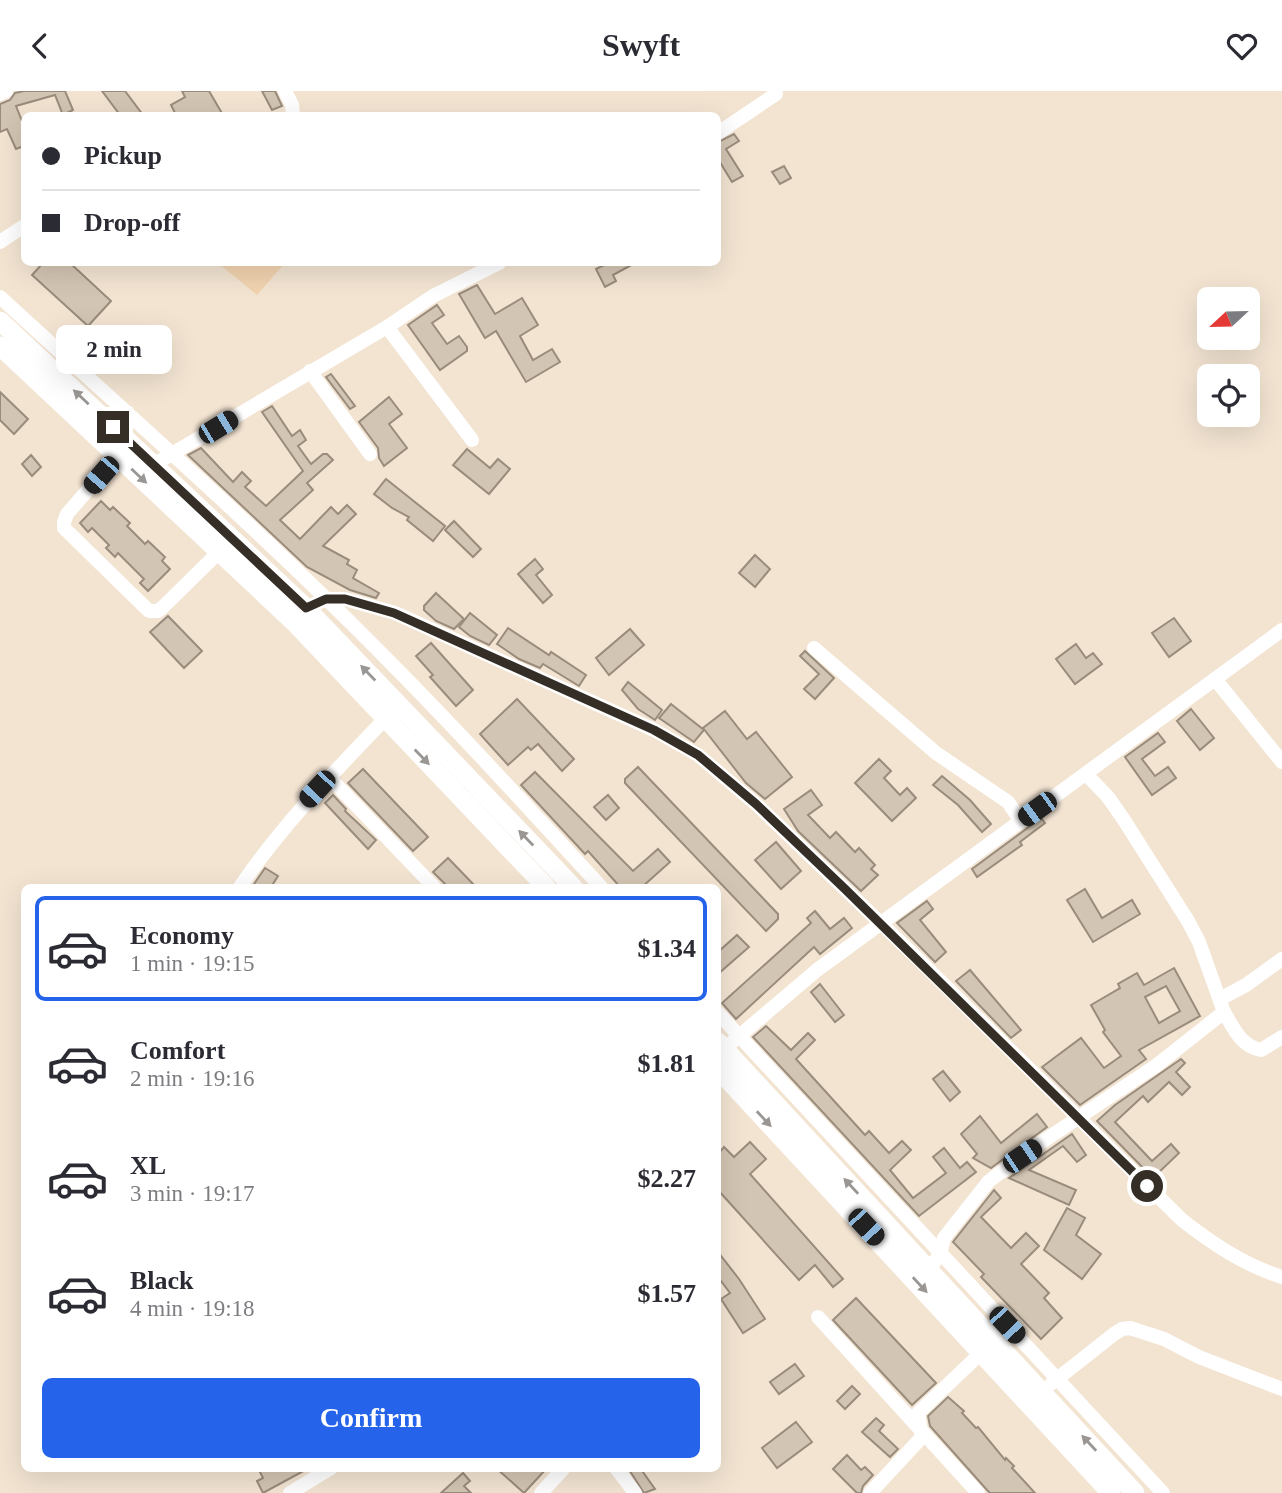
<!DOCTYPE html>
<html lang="en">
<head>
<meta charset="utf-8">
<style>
  body { margin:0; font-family:"Times New Roman",serif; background:#f7f7f7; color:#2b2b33; height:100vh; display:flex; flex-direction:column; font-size:26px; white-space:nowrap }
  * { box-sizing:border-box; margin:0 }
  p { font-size:23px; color:#7c7c81 }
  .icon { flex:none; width:38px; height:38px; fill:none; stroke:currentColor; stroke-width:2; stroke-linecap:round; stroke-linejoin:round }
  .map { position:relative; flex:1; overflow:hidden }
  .details { position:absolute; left:21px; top:793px; width:700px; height:588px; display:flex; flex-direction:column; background:#fff; border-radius:10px; box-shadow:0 7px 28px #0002 }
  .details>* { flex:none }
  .guide { position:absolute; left:21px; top:21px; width:700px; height:154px; border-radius:10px; box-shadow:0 7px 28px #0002; display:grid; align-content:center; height:154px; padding:0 21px; background:#fff }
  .needle { width:46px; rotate:248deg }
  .fabs { position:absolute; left:1197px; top:196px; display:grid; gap:14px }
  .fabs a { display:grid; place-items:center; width:63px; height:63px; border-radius:10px; background:#fff; box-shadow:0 7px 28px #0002; font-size:35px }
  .end { position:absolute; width:32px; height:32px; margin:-16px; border:9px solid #342e27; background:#fff; box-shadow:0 0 0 4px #fff }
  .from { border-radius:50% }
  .bubble { position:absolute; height:49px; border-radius:10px; background:#fff; box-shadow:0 7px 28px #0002; font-size:23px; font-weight:700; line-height:49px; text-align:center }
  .car { position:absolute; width:21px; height:42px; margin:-21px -10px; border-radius:9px; box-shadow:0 0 5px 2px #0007; background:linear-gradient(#222 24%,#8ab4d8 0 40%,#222 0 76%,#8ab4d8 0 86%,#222 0) }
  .guide b { display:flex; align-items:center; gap:24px; height:66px; font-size:26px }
  .guide b+b { border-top:2px solid #e1e1e2 }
  .guide i { width:18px; height:18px; background:#2b2b33 }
  ul { padding:12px 0 0; list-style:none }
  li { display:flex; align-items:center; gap:21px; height:105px; margin:0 14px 10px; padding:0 7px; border:4px solid transparent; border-radius:10px }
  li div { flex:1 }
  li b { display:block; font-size:26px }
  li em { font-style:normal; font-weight:700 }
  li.current { border-color:#2563eb }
  li>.icon { width:63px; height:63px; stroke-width:1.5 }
  .primary-button { display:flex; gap:14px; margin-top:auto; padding:14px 21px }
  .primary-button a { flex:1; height:80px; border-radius:10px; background:#2563eb; color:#fff; font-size:28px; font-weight:700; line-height:80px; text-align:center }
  header { display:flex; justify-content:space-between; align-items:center; height:91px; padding:0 21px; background:#fff; font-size:32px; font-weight:700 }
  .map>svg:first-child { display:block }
  .green { fill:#f1d3af }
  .building { fill:#d3c5b3; stroke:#9a8c7c; stroke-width:2; fill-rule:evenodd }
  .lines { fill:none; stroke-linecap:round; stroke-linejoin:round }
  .minor { stroke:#fff; stroke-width:14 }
  .major { stroke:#fff; stroke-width:19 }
  .oneway { fill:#9a9693 }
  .route { stroke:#342e27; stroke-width:9 }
</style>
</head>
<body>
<header><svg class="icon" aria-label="back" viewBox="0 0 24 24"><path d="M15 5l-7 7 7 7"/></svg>Swyft<svg class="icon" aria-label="heart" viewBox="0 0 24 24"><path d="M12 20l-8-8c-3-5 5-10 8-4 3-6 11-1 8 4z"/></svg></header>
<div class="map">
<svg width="1282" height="1402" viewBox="0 0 1282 1402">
  <rect width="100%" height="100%" fill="#f3e4d2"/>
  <!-- green -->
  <path class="green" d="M218,172H285L257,204Z"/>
  <!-- building -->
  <g class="building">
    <path d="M24,0H65L73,19L63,24L55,4L16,15L24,35V55L16,58L7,38L0,41V13L10,9L15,2Z"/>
    <path d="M102,0H125L143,24H120Z"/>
    <path d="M182,0H209L223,24H176L171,14L185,6Z"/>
    <path d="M262,0H275L282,15L272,19Z"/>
    <path d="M734,43L739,50L726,58L743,85L732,91L718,68V51Z"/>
    <path d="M784,75L791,87L780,93L772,81Z"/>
    <path d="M43,172H70L111,210L88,235L32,184Z"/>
    <path d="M608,172H635L613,184L616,190L605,196L596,178Z"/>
    <path d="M477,194L495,223L522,207L538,234L520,245L533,269L552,258L560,271L526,291L496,240L485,247L459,203Z"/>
    <path d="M437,214L444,224L432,232L447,253L459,245L467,256V260L440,279L408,234Z"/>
    <path d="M331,283L355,315L350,318L326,286Z"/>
    <path d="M0,301L28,328L14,343L0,329Z"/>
    <path d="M389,306L402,323L389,333L407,357L384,375L379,367L378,357L359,331Z"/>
    <path d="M272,315L292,345L300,339L306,349L298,355L311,373L323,363H327L333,369L307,392L313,399L280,429L300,448L331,416L338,423L347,414L356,423L323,455L349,469L347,473L357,479L353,487L379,502L376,507L350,499L307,476L188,364L201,357L233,391L242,381L251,390L245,396L266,415L303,380L262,321Z"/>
    <path d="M467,358L490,377L498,368L510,378L489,403L453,374Z"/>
    <path d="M31,364L41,376L32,385L22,373Z"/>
    <path d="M386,388L445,435L433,450L407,429L409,426L392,417L374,403Z"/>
    <path d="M101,410L110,419L113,416L130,432L127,435L145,453L148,450L165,466L162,470L170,478L148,500L140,492L144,488L118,462L115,466L106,457L109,454L92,437L88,441L80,432Z"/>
    <path d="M454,430L481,458L473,466L445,439Z"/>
    <path d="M755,464L770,478L755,496L739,482Z"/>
    <path d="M535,468L543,478L536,484L552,504L543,512L518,483Z"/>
    <path d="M436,502L464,528L454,538L436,530L424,519V515Z"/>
    <path d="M470,522L497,544L489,554L470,545L459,536Z"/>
    <path d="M168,525L202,560L184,577L150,541Z"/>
    <path d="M1174,527L1191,550L1169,566L1152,542Z"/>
    <path d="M508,537L549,564L551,561L586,584L579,595L543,573L540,577L519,568L497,553Z"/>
    <path d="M630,538L644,554L609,584L596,567Z"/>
    <path d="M431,552L473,599L456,615L430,586L433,584L416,565Z"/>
    <path d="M1076,553L1086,567L1093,562L1102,573L1075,593L1056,568Z"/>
    <path d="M805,560L834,587L815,608L804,598L819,583L800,565Z"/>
    <path d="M628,591L662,619L655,629L638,618L622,599Z"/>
    <path d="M517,608L574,668L562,680L538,653L531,659L528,656L508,674L480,643Z"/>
    <path d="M671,613L704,639L694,651L659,627Z"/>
    <path d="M1191,618L1214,647L1200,659L1177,630Z"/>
    <path d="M725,620L747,648L756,641L792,686L765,708L746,692L703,637Z"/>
    <path d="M1158,642L1165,651L1142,668L1155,685L1168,676L1176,687L1152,704L1125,666Z"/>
    <path d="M879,668L891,680L884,687L900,704L907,697L916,707L892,730L855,692Z"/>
    <path d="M638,676L778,823V828L766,840L625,692V688Z"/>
    <path d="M363,678L428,746L413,760L348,692Z"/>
    <path d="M535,681L633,780L658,758L670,771L642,796H620L588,760L585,763L521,694Z"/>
    <path d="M942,685L970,709L991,733L982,741L958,714L933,694Z"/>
    <path d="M811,699L822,714L808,724L830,747L836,741L855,761L859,757L875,774L871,778L878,784L861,800L798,740L784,718Z"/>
    <path d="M333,704L346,718L345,720L376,749L368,758L325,712Z"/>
    <path d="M608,704L619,717L606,729L594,716Z"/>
    <path d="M1041,727L1045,732L1020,751L1022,754L977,786L972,778Z"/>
    <path d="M776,751L801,780L781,798L755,769Z"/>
    <path d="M448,767L476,796H448L433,781Z"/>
    <path d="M265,777L278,785L271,796H252Z"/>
    <path d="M1085,798L1102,827L1132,809L1140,823L1093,851L1067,809Z"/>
    <path d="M927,810L933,818L920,829L946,861L935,871L897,832Z"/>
    <path d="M815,820L830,838L844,827L852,837L820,863L814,856L736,928L722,912L811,832L807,827Z"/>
    <path d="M737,844L749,856L718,883V861Z"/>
    <path d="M1174,877L1200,925L1139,959L1146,968L1080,1014L1042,976L1081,947L1104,977L1121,965L1103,941L1105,939L1091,914L1120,897L1118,893L1137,882L1144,894ZM1166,895L1180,920L1159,932L1145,906Z"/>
    <path d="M970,879L1021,939L1011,947L956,890Z"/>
    <path d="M820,893L844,924L835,931L811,901Z"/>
    <path d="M766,935L791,959L808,942L815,949L796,968L865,1044L869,1040L889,1062L902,1050L911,1059L890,1079L913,1107L946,1082L933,1066L944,1057L960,1077L967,1071L976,1081L919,1125L753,946Z"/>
    <path d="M1181,968L1185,972L1176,981L1190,996L1182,1004L1169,991L1148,1011L1143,1005L1115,1031L1152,1070L1171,1053L1179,1062L1153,1087L1097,1030L1115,1014Z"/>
    <path d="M943,980L960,1001L950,1010L933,988Z"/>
    <path d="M1037,1023L1047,1036L991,1077L973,1067L977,1063L961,1043L980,1025L1001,1052Z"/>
    <path d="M1072,1043L1086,1064L1077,1071L1063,1055L1029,1079L1076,1099L1069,1114L1009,1087Z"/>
    <path d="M750,1051L766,1068L750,1083L843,1188L833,1196L815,1174L799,1189L718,1099V1063L724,1056L734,1066Z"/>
    <path d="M994,1099L1001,1107L981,1126L1011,1157L1026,1142L1039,1155L1021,1173L1049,1202L1044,1207L1062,1227L1041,1248L981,1186L984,1183L953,1151Z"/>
    <path d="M1067,1117L1085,1127L1076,1144L1101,1163L1082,1188L1044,1159Z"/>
    <path d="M718,1161L739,1188L765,1228L743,1242L721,1208L730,1202L718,1186Z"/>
    <path d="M856,1207L936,1292L912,1314L833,1229Z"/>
    <path d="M795,1273L804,1285L779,1303L770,1291Z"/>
    <path d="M852,1295L860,1303L845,1318L837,1310Z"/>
    <path d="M948,1306L964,1320L962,1322L976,1337L978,1336L1005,1369L1006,1367L1014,1375L1012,1377L1035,1402H990L987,1399L930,1335L928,1325Z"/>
    <path d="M876,1327L884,1334L879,1340L898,1358L890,1366L862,1341Z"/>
    <path d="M796,1331L812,1351L777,1377L762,1357Z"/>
    <path d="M847,1364L861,1379L865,1376L873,1384L863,1395L861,1402H857L833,1378Z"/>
    <path d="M258,1377H309L263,1402L257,1390L263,1387Z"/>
    <path d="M496,1377H547L524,1402Z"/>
    <path d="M628,1377H640L655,1398L644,1402Z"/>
    <path d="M463,1382L470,1390L464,1395L471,1402H441Z"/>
  </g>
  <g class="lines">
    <!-- minor -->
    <g class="minor">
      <path d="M285,0L292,14L293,24"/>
      <path d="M0,3L6,0"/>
      <path d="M718,42L776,3"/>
      <path d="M0,151L24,135"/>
      <path d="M0,206C125,321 253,433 372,553C451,632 526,714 601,796"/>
      <path d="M387,236L472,349"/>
      <path d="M310,280L370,363"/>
      <path d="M118,364L67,423L64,431V437L149,520H158L163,516L220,460"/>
      <path d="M153,374L387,236L433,205L499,172"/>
      <path d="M302,522L306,517L326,508H345L395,522L654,639L698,664L756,713L915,865L1182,1129C1213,1153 1244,1174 1282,1186"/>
      <path d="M814,557L936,662L1008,711L1021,730"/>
      <path d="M1215,588L1282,671"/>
      <path d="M329,686L434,796"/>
      <path d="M240,796C282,734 334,681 386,627"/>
      <path d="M1220,908L1246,894L1282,868"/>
      <path d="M1224,921C1234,938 1241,955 1261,959L1282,946"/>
      <path d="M718,922L1163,1402"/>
      <path d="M724,958L817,879L1282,539"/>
      <path d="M929,1179L940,1163L944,1147L989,1090L1036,1055L1157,974L1224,921L1199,851L1188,830L1124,729L1108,706L1086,683"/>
      <path d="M818,1226L978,1402"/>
      <path d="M1052,1292L1114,1243L1122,1238L1130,1237L1164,1248L1199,1266L1282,1298"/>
      <path d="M616,1377L635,1402"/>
      <path d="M290,1402L331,1377"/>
      <path d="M541,1402L564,1377"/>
      <path d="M870,1402L922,1346L918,1322L982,1261"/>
    </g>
    <!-- major -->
    <g class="major">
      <path d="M0,230L306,517L573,796"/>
      <path d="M0,255L294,531L546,796"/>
      <path d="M718,951L1135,1402"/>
      <path d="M718,978L1111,1402"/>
    </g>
  </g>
  <!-- one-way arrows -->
  <defs><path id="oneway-solid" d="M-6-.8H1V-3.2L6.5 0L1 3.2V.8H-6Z" transform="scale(1.75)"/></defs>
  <g class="oneway">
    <use href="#oneway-solid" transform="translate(81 306) rotate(-137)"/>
    <use href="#oneway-solid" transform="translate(139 385) rotate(43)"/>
    <use href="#oneway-solid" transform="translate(368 582) rotate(-134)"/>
    <use href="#oneway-solid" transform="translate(422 666) rotate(46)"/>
    <use href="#oneway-solid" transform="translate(526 747) rotate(-134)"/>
    <use href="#oneway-solid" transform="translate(764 1028) rotate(47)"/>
    <use href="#oneway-solid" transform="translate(851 1095) rotate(-133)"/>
    <use href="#oneway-solid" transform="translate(920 1194) rotate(47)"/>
    <use href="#oneway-solid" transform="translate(1089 1352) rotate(-133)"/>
  </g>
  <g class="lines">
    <!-- route -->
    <path class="route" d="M113,336L306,517L326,508H345L394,522L654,639L698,664L756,713L845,798L1147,1095"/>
  </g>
</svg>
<div class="fabs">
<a><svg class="needle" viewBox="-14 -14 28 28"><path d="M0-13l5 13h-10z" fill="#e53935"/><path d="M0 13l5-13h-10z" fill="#7c7c81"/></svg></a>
<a><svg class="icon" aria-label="locate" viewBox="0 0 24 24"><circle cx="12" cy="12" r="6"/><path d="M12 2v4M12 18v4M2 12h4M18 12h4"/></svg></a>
</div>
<i class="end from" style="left:1147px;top:1095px"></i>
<i class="end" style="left:113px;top:336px"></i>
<div class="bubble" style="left:56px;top:234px;width:116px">2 min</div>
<i class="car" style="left:218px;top:336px;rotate:59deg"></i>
<i class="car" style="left:101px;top:384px;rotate:221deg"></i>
<i class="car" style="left:317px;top:698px;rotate:223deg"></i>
<i class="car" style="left:1037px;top:718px;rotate:234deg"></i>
<i class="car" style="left:1022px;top:1065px;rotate:56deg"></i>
<i class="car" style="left:866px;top:1136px;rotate:137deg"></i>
<i class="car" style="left:1007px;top:1234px;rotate:137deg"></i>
<div class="guide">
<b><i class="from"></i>Pickup</b>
<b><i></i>Drop-off</b>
</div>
<section class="details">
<ul>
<li class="current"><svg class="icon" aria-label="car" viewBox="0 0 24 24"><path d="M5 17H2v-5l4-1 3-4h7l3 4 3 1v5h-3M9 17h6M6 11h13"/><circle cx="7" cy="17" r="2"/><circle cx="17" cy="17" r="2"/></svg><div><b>Economy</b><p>1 min · 19:15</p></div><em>$1.34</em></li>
<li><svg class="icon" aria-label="car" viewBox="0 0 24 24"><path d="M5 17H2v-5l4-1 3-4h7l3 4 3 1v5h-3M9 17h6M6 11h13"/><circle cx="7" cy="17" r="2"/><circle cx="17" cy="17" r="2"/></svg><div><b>Comfort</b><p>2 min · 19:16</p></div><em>$1.81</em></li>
<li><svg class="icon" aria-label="car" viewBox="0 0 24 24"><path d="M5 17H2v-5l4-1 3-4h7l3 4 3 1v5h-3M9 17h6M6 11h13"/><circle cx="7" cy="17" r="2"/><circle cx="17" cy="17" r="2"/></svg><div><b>XL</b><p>3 min · 19:17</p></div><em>$2.27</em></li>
<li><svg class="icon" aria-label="car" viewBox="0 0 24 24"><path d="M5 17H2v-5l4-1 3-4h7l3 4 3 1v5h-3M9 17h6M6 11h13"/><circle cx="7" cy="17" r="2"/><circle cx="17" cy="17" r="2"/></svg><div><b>Black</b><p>4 min · 19:18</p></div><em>$1.57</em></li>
</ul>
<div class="primary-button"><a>Confirm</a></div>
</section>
</div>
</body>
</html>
